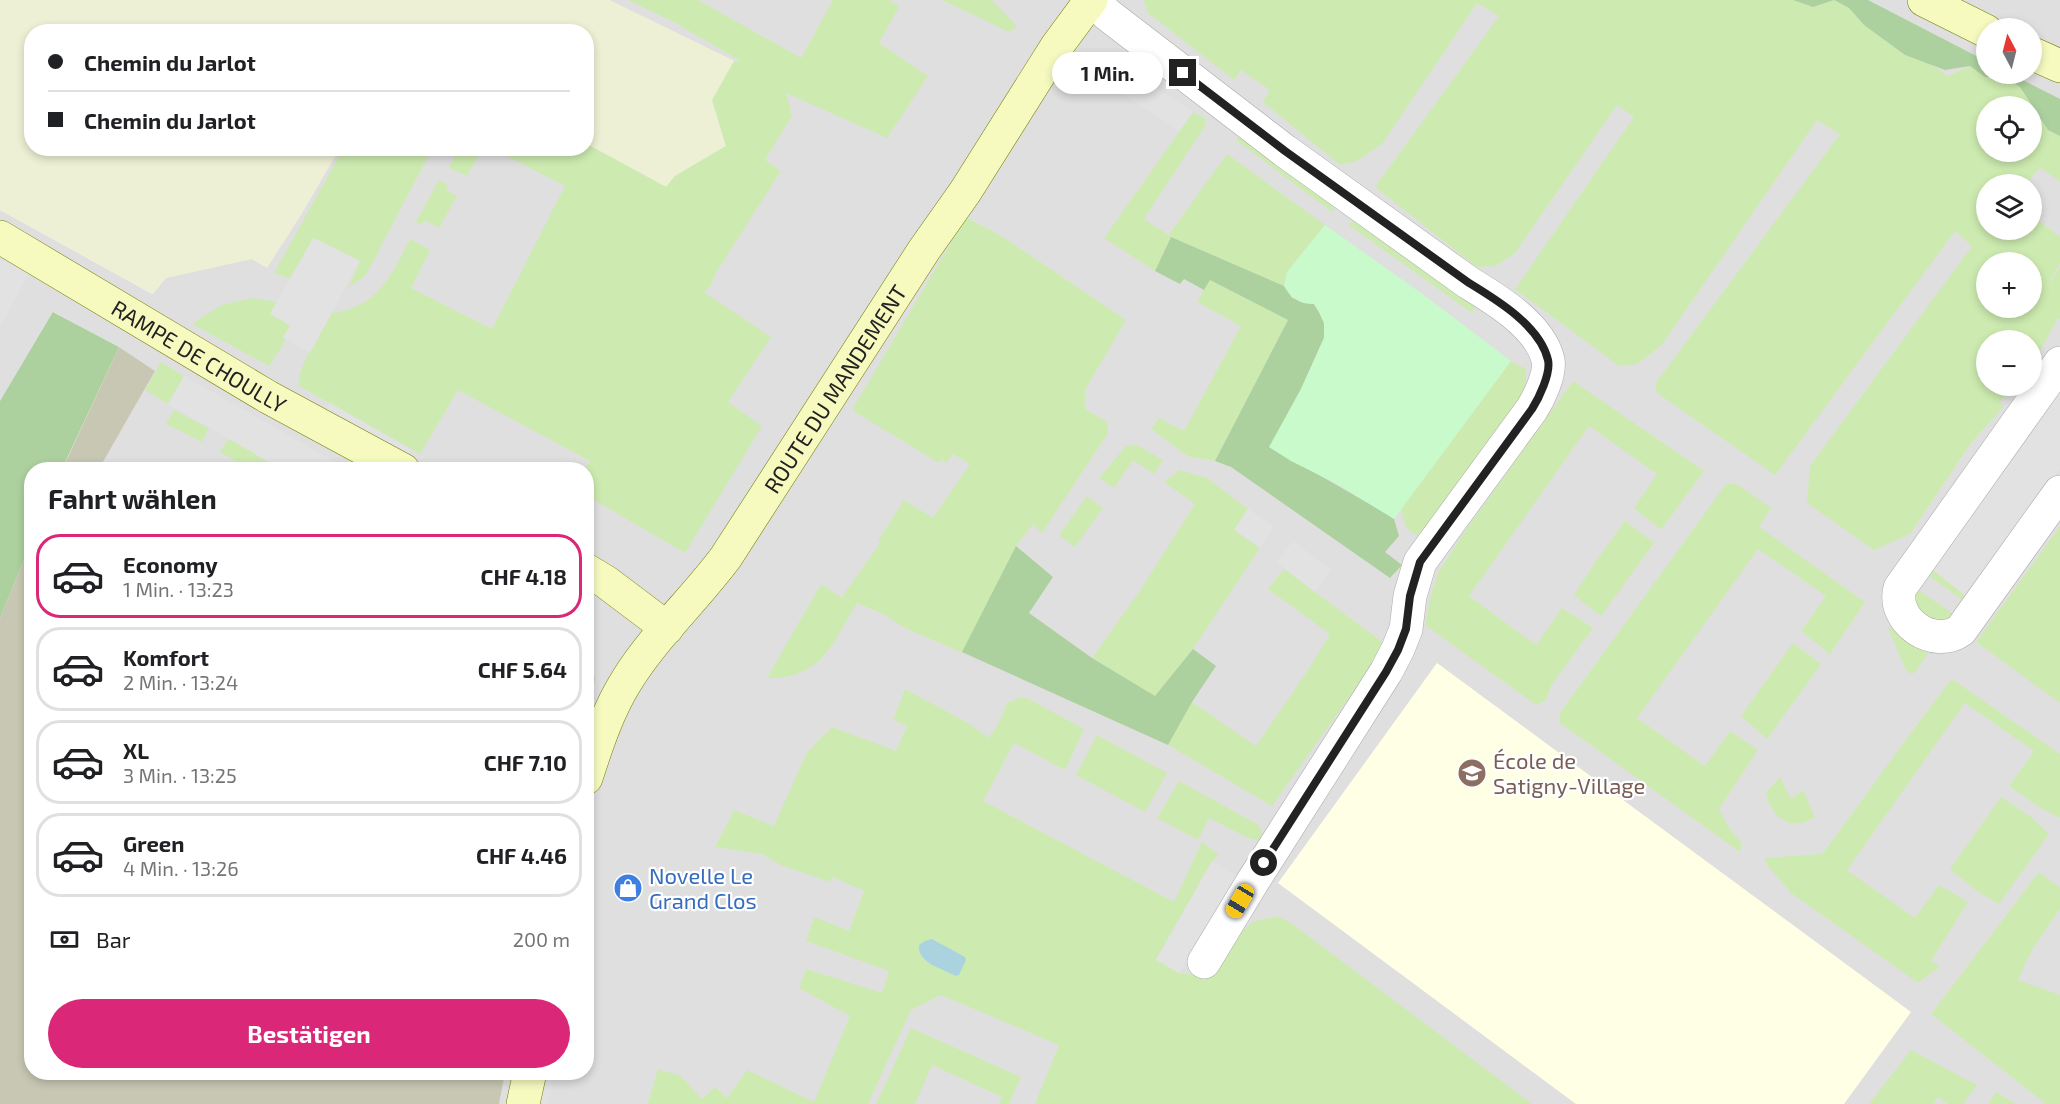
<!DOCTYPE html>
<html lang="de">
<head>
<meta charset="utf-8">
<style>
  body { margin:0; font-family:"Exo 2",sans-serif; background:#f2f2f2; color:#202124; height:100vh; display:flex; flex-direction:column; font-size:22px; white-space:nowrap }
  * { box-sizing:border-box; margin:0 }
  p { font-size:20px; color:#757577 }
  .icon { flex:none; width:33px; height:33px; fill:none; stroke:currentColor; stroke-width:2; stroke-linecap:round; stroke-linejoin:round }
  .map { position:relative; flex:1; overflow:hidden }
  .sheet { position:absolute; left:24px; top:462px; width:570px; height:618px; display:flex; flex-direction:column; background:#fff; border-radius:24px; box-shadow:0 3px 9px #0003 }
  .sheet>* { flex:none }
  .guide { position:absolute; left:24px; top:24px; width:570px; height:132px; border-radius:24px; box-shadow:0 3px 9px #0003; display:grid; align-content:center; height:132px; padding:0 24px; background:#fff }
  .needle { width:39px; rotate:353deg }
  .fabs { position:absolute; left:1976px; top:18px; display:grid; gap:12px }
  .fabs a { display:grid; place-items:center; width:66px; height:66px; border-radius:50%; background:#fff; box-shadow:0 3px 9px #0003; font-size:30px }
  .end { position:absolute; width:27px; height:27px; margin:-14px; border:8px solid #222; background:#fff; box-shadow:0 0 0 3px #fff }
  .from { border-radius:50% }
  .bubble { position:absolute; height:42px; border-radius:21px; background:#fff; box-shadow:0 3px 9px #0003; font-size:20px; font-weight:700; line-height:42px; text-align:center }
  .car { position:absolute; width:18px; height:36px; margin:-18px -9px; border-radius:8px; box-shadow:0 0 4px 2px #0007; background:linear-gradient(#f5c518 24%,#345 0 40%,#f5c518 0 76%,#345 0 86%,#f5c518 0) }
  .guide b { display:flex; align-items:center; gap:21px; height:57px; font-size:22px }
  .guide b+b { border-top:2px solid #e0e0e0 }
  .guide i { width:15px; height:15px; background:#202124 }
  ul { padding:0; list-style:none }
  li { display:flex; align-items:center; gap:18px; height:84px; margin:0 12px 9px; padding:0 12px; border:3px solid #e0e0e0; border-radius:24px }
  li div { flex:1 }
  li b { display:block; font-size:22px }
  li em { font-style:normal; font-weight:700 }
  li.selected { border-color:#db2777 }
  li>.icon { width:54px; height:54px; stroke-width:1.5 }
  h2 { padding:0 24px; font-size:27px; line-height:72px }
  .pay { display:flex; align-items:center; gap:15px; height:66px; padding:0 24px; font-size:22px }
  .pay p { margin-inline-start:auto }
  .action { display:flex; gap:12px; margin-top:auto; padding:12px 24px }
  .action a { flex:1; height:69px; border-radius:36px; background:#db2777; color:#fff; font-size:24px; font-weight:700; line-height:69px; text-align:center }
  .map>svg:first-child { display:block }
  .residential { fill:#e0dfdf; fill-rule:evenodd }
  .education { fill:#ffffe5 }
  .construction { fill:#c7c7b4 }
  .farmland { fill:#eef0d5 }
  .grass { fill:#cdebb0; fill-rule:evenodd }
  .forest { fill:#add19e }
  .park { fill:#c8facc }
  .parking { fill:#e2e2e2 }
  .water { fill:#aad3df }
  .lines { fill:none; stroke-linecap:round; stroke-linejoin:round }
  .street-casing { stroke:#a9a9a9; stroke-width:34 }
  .secondary-casing { stroke:#707d05; stroke-width:34 }
  .street { stroke:#fff; stroke-width:33 }
  .secondary { stroke:#f7fabf; stroke-width:33 }
  .route { stroke:#222; stroke-width:8 }
  .labels { text-anchor:middle; dominant-baseline:central; stroke-width:4.5; stroke-linejoin:round; paint-order:stroke }
  .street-label { font-size:22px; fill:#222; stroke:#fff }
  .education-label { font-size:22px; fill:#785e54; stroke:#fff; text-anchor:start }
  .shop-label { font-size:22px; fill:#366cbe; stroke:#fff; text-anchor:start }
</style>
</head>
<body>
<div class="map">
<svg width="2060" height="1104" viewBox="0 0 2060 1104">
  <rect width="100%" height="100%" fill="#f2efe9"/>
  <!-- residential -->
  <path class="residential" d="M609,0H2060V1104H499L505,1073L586,1072V697L595,680L592,662V636L586,630V470L99,469L155,371L119,347L54,312L0,401V210L152,294L166,278L301,215L339,149L586,148L587,144L667,187L734,61ZM1986,28H2031V74H1986ZM1986,106H2031V152H1986ZM1986,184H2031V230H1986ZM1986,262H2031V308H1986ZM1986,340H2031V386H1986Z"/>
  <!-- education -->
  <path class="education" d="M1437,663L1911,1012L1844,1104H1576L1278,883Z"/>
  <!-- construction -->
  <g class="construction">
    <path d="M119,347L155,371L99,469L62,470Z"/>
    <path d="M31,543L32,1072L505,1073L499,1104H0V618Z"/>
    <path d="M587,630L592,636V662L595,680L587,697Z"/>
  </g>
  <!-- farmland -->
  <path class="farmland" d="M0,0H609L734,61L712,100L726,146L675,176L666,187L587,144L586,32H32V148L339,149L301,215L267,268L252,259L166,278L153,294L0,210Z"/>
  <!-- grass -->
  <g class="grass">
    <path d="M628,0H698L801,58L833,0H889L899,7L879,43L928,76L887,138L786,93L792,116L765,160L781,171L715,274L712,284L704,292L771,337L728,402L762,426L685,553L587,496L585,469L590,461L458,390L420,454L299,386C295,370 323,329 332,313C378,307 391,276 410,239L430,250L411,288L492,329L565,186L493,149L586,148L587,144L666,187L675,176L726,146L712,100L734,61L742,62L674,22Z"/>
    <path d="M942,0H992L1017,26L1009,32Z"/>
    <path d="M1144,0H1793L1813,7L1834,0L1849,8L1864,25L1905,55L1929,63L1948,76L1970,66L1985,77H2004L2020,87L2048,130L2060,136V182L2040,167L2026,184H1986V230H2031V215L2060,237V264L2044,289L2060,268V319L2058,318L2034,362L2036,364L2031,369V340H1986V386H2015L1999,402L2004,406L1971,443L1910,534L1874,550L1807,503L1810,466L1972,246L1955,231L1775,475L1657,393L1655,384L1840,134L1817,120L1661,346L1637,364L1619,366L1515,289L1634,117L1617,105L1515,253L1496,266L1477,267L1375,187L1499,16L1477,3L1382,144L1357,161L1340,165L1263,102L1270,90L1241,70L1234,80L1148,13ZM1986,106H2031V152H1986ZM1986,262H2031V308H1986Z"/>
    <path d="M1193,112L1206,119L1205,126L1144,219L1170,236V233L1227,154L1325,225L1287,272L1284,286L1171,237L1155,271L1104,238Z"/>
    <path d="M1240,135L1336,204L1332,212L1236,140Z"/>
    <path d="M343,149H432L366,275L349,287L360,261L314,238L291,279L274,273Z"/>
    <path d="M458,149H482L467,176L449,168Z"/>
    <path d="M439,180L448,185L446,190L457,196L439,228L425,220L422,225L416,222Z"/>
    <path d="M1355,216L1477,304L1472,313L1349,225Z"/>
    <path d="M966,217L1003,237L1126,320L1085,390V409L1107,422L1108,433L1042,533L1033,524L1016,546L963,653L905,628L883,614L857,603C832,644 822,679 767,678L821,584L842,598L848,600L842,597L880,543L878,541L904,500L933,518L970,464L953,454L946,463L941,459L939,463L852,410Z"/>
    <path d="M1210,280L1288,320L1215,461L1187,456L1151,429L1159,418L1184,431L1241,326L1197,302Z"/>
    <path d="M253,298L278,302L270,314L290,325L283,338L286,340L269,366L192,324L221,305Z"/>
    <path d="M1511,361L1526,369V381L1522,398L1421,538L1406,528L1401,509Z"/>
    <path d="M161,362L184,376L168,404L145,390Z"/>
    <path d="M1573,381L1704,471L1661,530L1634,508L1657,474L1589,426L1469,596L1536,645L1562,608L1593,628L1551,686L1546,700L1536,705L1425,625L1430,598L1438,573L1465,531Z"/>
    <path d="M174,410L209,428L202,442L166,424Z"/>
    <path d="M229,438L275,466L273,469H262L252,464L249,469L220,452Z"/>
    <path d="M1137,445L1163,460L1154,474L1133,460L1114,488L1099,478L1126,446Z"/>
    <path d="M1180,470L1207,478L1248,509L1234,530L1260,548L1193,649L1155,696L1092,658L1139,592L1195,504L1164,482Z"/>
    <path d="M1726,484H1737L1771,508L1759,527L1865,602L1830,654L1801,631L1826,596L1758,549L1637,718L1705,766L1730,731L1758,750L1719,809L1731,831L1742,843L1740,852L1560,723V713Z"/>
    <path d="M1087,496L1103,508L1075,547L1059,535Z"/>
    <path d="M1625,521L1654,543L1601,616L1574,595L1598,558Z"/>
    <path d="M2060,526V703L1976,642Z"/>
    <path d="M1935,559L1965,587V602L1924,572Z"/>
    <path d="M1284,569L1381,641L1384,648L1272,806L1168,745L1192,702L1256,746L1304,676L1330,634L1268,589Z"/>
    <path d="M1913,586L1956,616L1935,624L1913,608Z"/>
    <path d="M1887,626L1928,654L1913,674L1907,672Z"/>
    <path d="M1793,643L1821,664L1767,739L1741,716Z"/>
    <path d="M1952,679L2060,754V818L2039,807L2009,786L2034,751L1965,703L1847,870L1915,918L1939,885L1968,902L1931,961L1940,966L1918,983L1791,893L1767,865L1765,858L1822,854C1866,796 1907,736 1952,679Z"/>
    <path d="M905,689L968,723L989,738L1000,721L1007,703L1019,698H1027L1084,729L1065,770L1014,743L983,801L1174,902L1202,842L1219,855L1212,861L1156,959L1179,973L1210,977L1240,933L1252,922L1277,916L1291,923L1532,1104H1035L1059,1045L941,995L911,1010L868,1104H648L658,1069L681,1076L702,1099L715,1087L727,1098L747,1070L814,1102L850,1016L799,988L806,969L882,993L889,971L806,941L814,917L849,931L864,891L833,877L830,882L781,865L762,854L715,847L734,810L774,826L807,752L832,727L896,751L907,726L893,720Z"/>
    <path d="M1097,735L1167,773L1145,812L1076,775Z"/>
    <path d="M1780,777L1791,799L1803,790L1815,817C1791,832 1772,819 1766,793Z"/>
    <path d="M1179,781L1259,825L1262,833L1259,841L1248,838L1209,818L1198,840L1157,818Z"/>
    <path d="M2001,797L2031,817L2049,834L1999,904L1978,892L1950,869Z"/>
    <path d="M2039,872L2060,888V909L2033,948L2018,980L2060,995V1104H2046L1931,1014Z"/>
    <path d="M911,1028L1021,1077L1009,1104H999L1002,1097L932,1065L915,1104H876Z"/>
    <path d="M1911,1050L1977,1085L1963,1104H1948L1938,1097L1933,1104H1869Z"/>
    <path d="M1996,1092L2016,1104H1988Z"/>
  </g>
  <!-- forest -->
  <g class="forest">
    <path d="M1793,0H1868L1986,61V74H2011L2060,99V136L2048,130L2020,87L2004,77H1985L1970,66L1945,70L1905,55L1864,25L1849,8L1834,0L1813,7Z"/>
    <path d="M1171,237L1284,286L1292,298L1314,304L1319,312L1324,323V338L1301,389L1270,447L1389,515L1394,519L1399,536L1385,552L1402,565L1390,578L1231,467L1215,461L1288,320L1210,280L1204,290L1184,279L1180,284L1155,271Z"/>
    <path d="M53,312L119,347L62,469L32,470L31,543L0,618V401Z"/>
    <path d="M1016,546L1053,577L1029,613L1092,658L1155,696L1193,649L1216,666L1192,702L1168,745L962,652Z"/>
  </g>
  <!-- park -->
  <path class="park" d="M1325,225L1421,293L1511,361L1394,519L1335,483L1291,461L1269,447L1301,389L1324,338V323L1319,312L1314,304C1298,304 1292,298 1284,286L1287,272Z"/>
  <!-- parking -->
  <g class="parking">
    <path d="M1108,54L1193,112L1179,132L1094,74Z"/>
    <path d="M313,238L360,261L310,353L283,338L290,325L270,314Z"/>
    <path d="M0,259L29,274L0,327Z"/>
    <path d="M184,376L348,469H281L168,404Z"/>
    <path d="M2060,382V469L1968,598L1929,567Z"/>
    <path d="M330,403L411,449L406,459L325,413Z"/>
    <path d="M1248,509L1274,527L1260,548L1234,530Z"/>
    <path d="M1293,541L1332,570L1315,592L1276,562Z"/>
    <path d="M1212,861L1236,875L1179,973L1156,960Z"/>
    <path d="M541,1073H555L547,1104H534Z"/>
  </g>
  <!-- water -->
  <path class="water" d="M932,939L965,957L966,960L959,975L956,976C943,969 917,963 919,945L925,941Z"/>
  <g class="lines">
    <!-- street casing -->
    <g class="street-casing">
      <g id="street">
        <path d="M1091,0L1108,15L1285,151L1469,283C1497,300 1540,326 1548,360C1551,373 1539,398 1532,409L1420,562L1410,596L1406,629L1398,649L1386,672L1253,881L1204,962"/>
        <path d="M2060,363L1900,588C1891,621 1934,650 1961,630L2060,492"/>
      </g>
    </g>
    <!-- secondary casing -->
    <g class="secondary-casing">
      <g id="secondary">
        <path d="M1924,0L1986,31"/>
        <path d="M2031,53L2060,66"/>
        <path id="s1" d="M0,237L268,397L403,470"/>
        <path d="M586,570L606,582L667,628"/>
        <path id="s2" d="M586,778C597,744 608,710 627,680C655,635 695,599 726,557L924,250L965,192L1057,46L1091,0"/>
        <path d="M523,1104L530,1072"/>
      </g>
    </g>
    <!-- street -->
    <use href="#street" class="street"/>
    <!-- secondary -->
    <use href="#secondary" class="secondary"/>
  </g>
  <g class="lines">
    <!-- route -->
    <path class="route" d="M1183,73L1285,151L1469,283C1497,300 1540,326 1548,360C1551,373 1539,398 1532,409L1420,562L1410,596L1406,629L1398,650L1386,672L1264,863"/>
  </g>
  <!-- icons -->
  <defs>
    <g id="school-disc" transform="scale(1.5)"><circle r="9.5" fill="#8d6e63" stroke="#fff"/><path d="M0-5L7-2L0 1L-7-2ZM-4 1L0 2.5L4 1V4Q0 6-4 4Z" fill="#fff"/></g>
    <g id="shop-disc" transform="scale(1.5)"><circle r="9.5" fill="#3f7fe0" stroke="#fff"/><path d="M-5-2.5h2.3a2.7 3.5 0 0 1 5.4 0H5L5.5 6h-11ZM-1.5-2.5h3a1.5 2.3 0 0 0-3 0Z" fill="#fff"/></g>
  </defs>
  <g fill-rule="evenodd">
    <use href="#school-disc" x="1472" y="773"/>
    <use href="#shop-disc" x="628" y="888"/>
  </g>
  <g class="labels">
    <!-- street labels -->
    <g class="street-label">
      <text stroke="none"><textPath href="#s1" startOffset="232">RAMPE DE CHOULLY</textPath></text>
      <text stroke="none"><textPath href="#s2" startOffset="465">ROUTE DU MANDEMENT</textPath></text>
    </g>
    <!-- education labels -->
    <g class="education-label">
      <text x="1493" y="760">École de<tspan x="1493" dy="25">Satigny-Village</tspan></text>
    </g>
    <!-- shop labels -->
    <g class="shop-label">
      <text x="649" y="875">Novelle Le<tspan x="649" dy="25">Grand Clos</tspan></text>
    </g>
  </g>
</svg>
<div class="fabs">
<a><svg class="needle" viewBox="-14 -14 28 28"><path d="M0-13l5 13h-10z" fill="#e53935"/><path d="M0 13l5-13h-10z" fill="#757577"/></svg></a>
<a><svg class="icon" aria-label="locate" viewBox="0 0 24 24"><circle cx="12" cy="12" r="6"/><path d="M12 2v4M12 18v4M2 12h4M18 12h4"/></svg></a>
<a><svg class="icon" aria-label="layers" viewBox="0 0 24 24"><path d="M12 4l9 5-9 5-9-5zM3 14l9 5 9-5"/></svg></a>
<a>+</a>
<a>−</a>
</div>
<i class="end from" style="left:1264px;top:863px"></i>
<i class="end" style="left:1183px;top:73px"></i>
<div class="bubble" style="left:1052px;top:52px;width:111px">1 Min.</div>
<i class="car" style="left:1240px;top:901px;rotate:211deg"></i>
<div class="guide">
<b><i class="from"></i>Chemin du Jarlot</b>
<b><i></i>Chemin du Jarlot</b>
</div>
<section class="sheet">
<h2>Fahrt wählen</h2>
<ul>
<li class="selected"><svg class="icon" aria-label="car" viewBox="0 0 24 24"><path d="M5 17H2v-5l4-1 3-4h7l3 4 3 1v5h-3M9 17h6M6 11h13"/><circle cx="7" cy="17" r="2"/><circle cx="17" cy="17" r="2"/></svg><div><b>Economy</b><p>1 Min. · 13:23</p></div><em>CHF 4.18</em></li>
<li><svg class="icon" aria-label="car" viewBox="0 0 24 24"><path d="M5 17H2v-5l4-1 3-4h7l3 4 3 1v5h-3M9 17h6M6 11h13"/><circle cx="7" cy="17" r="2"/><circle cx="17" cy="17" r="2"/></svg><div><b>Komfort</b><p>2 Min. · 13:24</p></div><em>CHF 5.64</em></li>
<li><svg class="icon" aria-label="car" viewBox="0 0 24 24"><path d="M5 17H2v-5l4-1 3-4h7l3 4 3 1v5h-3M9 17h6M6 11h13"/><circle cx="7" cy="17" r="2"/><circle cx="17" cy="17" r="2"/></svg><div><b>XL</b><p>3 Min. · 13:25</p></div><em>CHF 7.10</em></li>
<li><svg class="icon" aria-label="car" viewBox="0 0 24 24"><path d="M5 17H2v-5l4-1 3-4h7l3 4 3 1v5h-3M9 17h6M6 11h13"/><circle cx="7" cy="17" r="2"/><circle cx="17" cy="17" r="2"/></svg><div><b>Green</b><p>4 Min. · 13:26</p></div><em>CHF 4.46</em></li>
</ul>
<div class="pay"><svg class="icon" aria-label="cash" viewBox="0 0 24 24"><path d="M3 7h18v10H3z"/><circle cx="12" cy="12" r="2"/></svg>Bar<p>200 m</p></div>
<div class="action"><a>Bestätigen</a></div>
</section>
</div>
</body>
</html>
